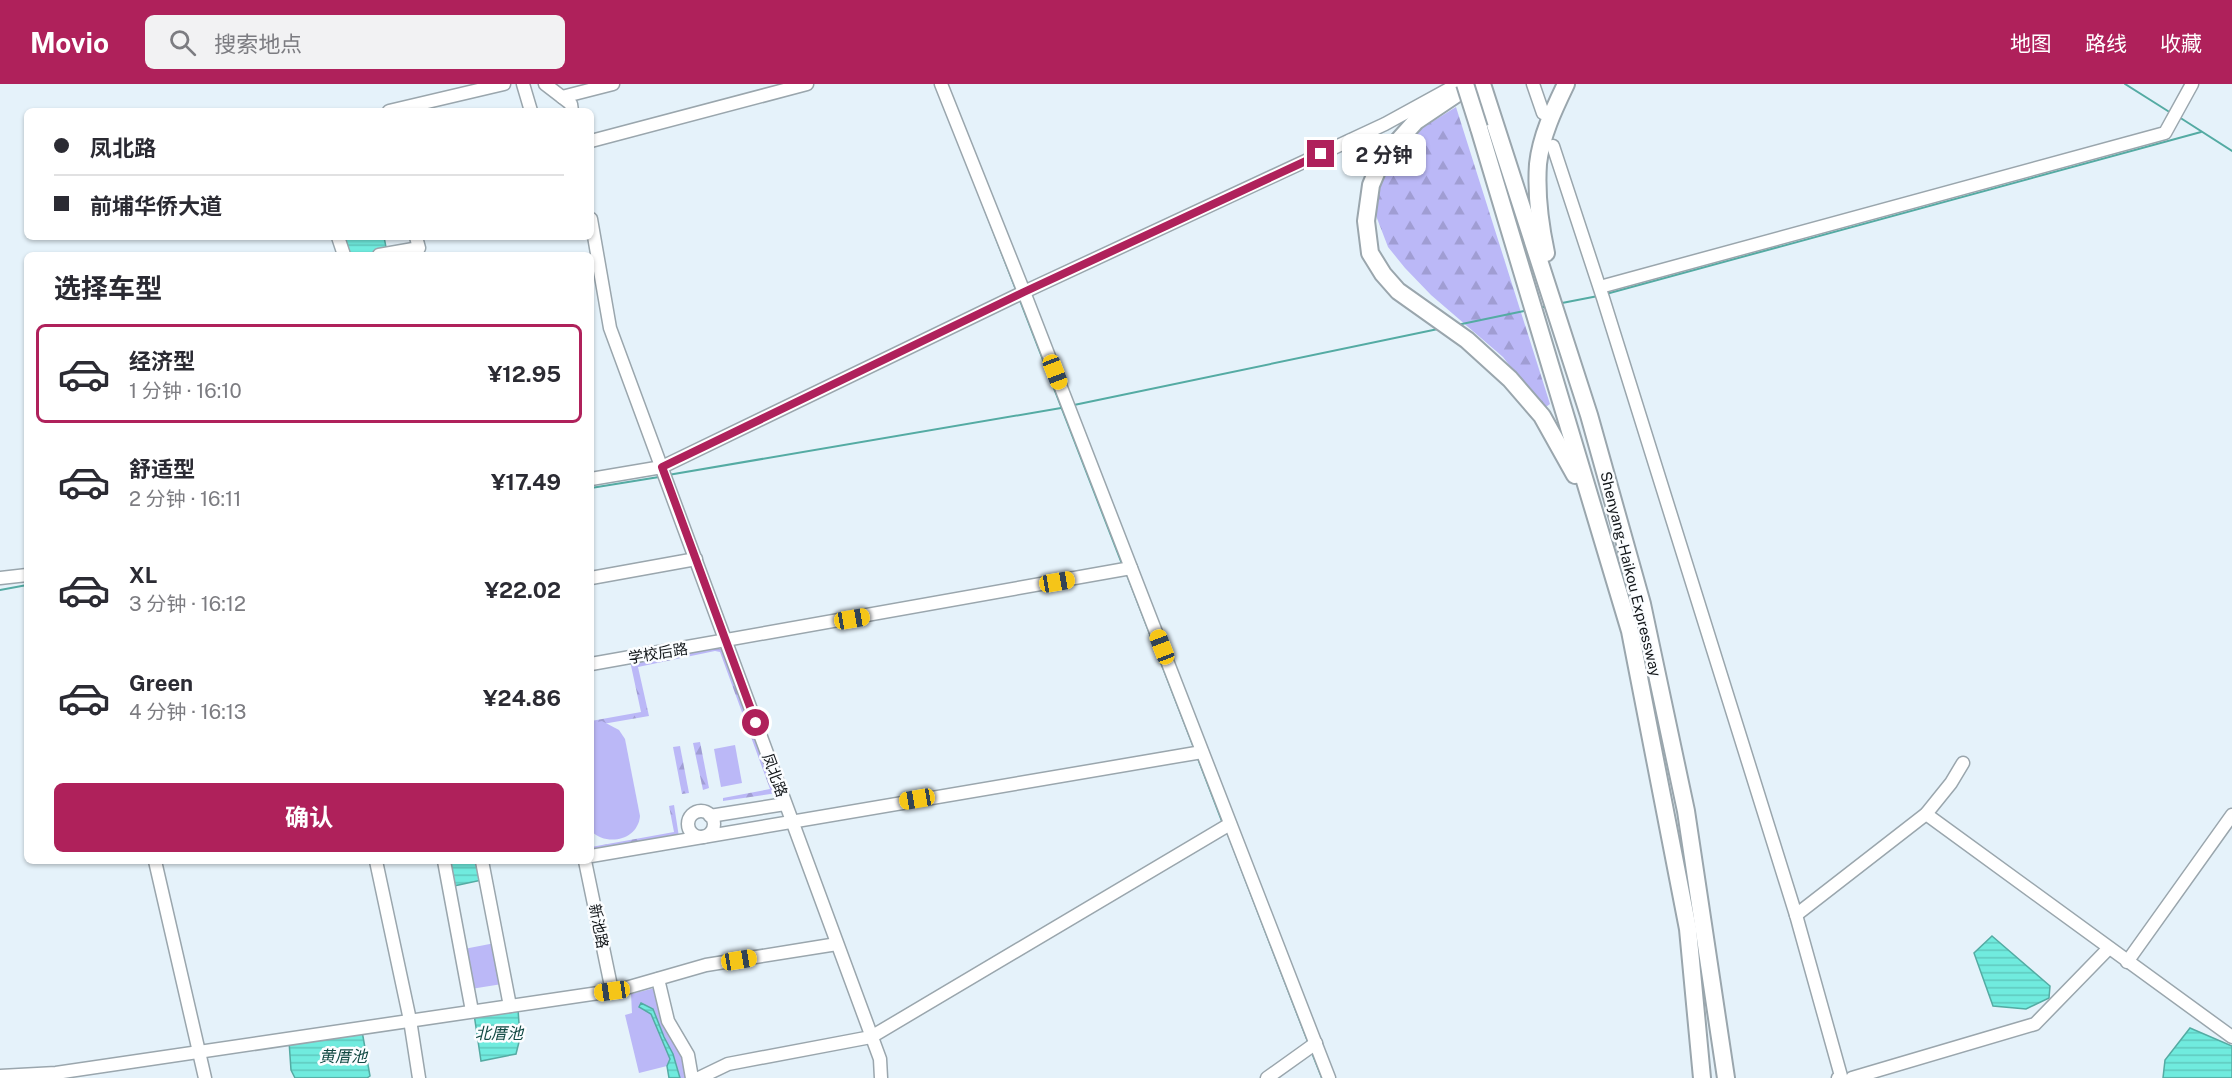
<!DOCTYPE html>
<html lang="zh">
<head>
<meta charset="utf-8">
<style>
  body { margin:0; font-family:"Public Sans","Noto Sans SC",sans-serif; background:#f2f2f3; color:#2b2b33; height:100vh; display:flex; flex-direction:column; font-size:22px; white-space:nowrap }
  * { box-sizing:border-box; margin:0 }
  p { font-size:20px; color:#7c7c81 }
  .icon { flex:none; width:33px; height:33px; fill:none; stroke:currentColor; stroke-width:2; stroke-linecap:round; stroke-linejoin:round }
  .map { position:relative; flex:1; overflow:hidden }
  .sheet { position:absolute; left:24px; top:168px; width:570px; height:612px; display:flex; flex-direction:column; background:#fff; border-radius:9px; box-shadow:0 2px 4px #0004 }
  .sheet>* { flex:none }
  .hud { position:absolute; left:24px; top:24px; width:570px; height:132px; border-radius:9px; box-shadow:0 2px 4px #0004; display:grid; align-content:center; height:132px; padding:0 30px; background:#fff }
  .end { position:absolute; width:27px; height:27px; margin:-14px; border:8px solid #af215b; background:#fff; box-shadow:0 0 0 3px #fff }
  .from { border-radius:50% }
  .bubble { position:absolute; height:42px; border-radius:9px; background:#fff; box-shadow:0 2px 4px #0004; font-size:20px; font-weight:700; line-height:42px; text-align:center }
  .car { position:absolute; width:18px; height:36px; margin:-18px -9px; border-radius:8px; box-shadow:0 0 4px 2px #0007; background:linear-gradient(#f5c518 24%,#345 0 40%,#f5c518 0 76%,#345 0 86%,#f5c518 0) }
  .hud b { display:flex; align-items:center; gap:21px; height:57px; font-size:22px }
  .hud b+b { border-top:2px solid #e1e1e2 }
  .hud i { width:15px; height:15px; background:#2b2b33 }
  ul { padding:0; list-style:none }
  li { display:flex; align-items:center; gap:18px; height:99px; margin:0 12px 9px; padding:0 18px; border:3px solid transparent; border-radius:9px }
  li div { flex:1 }
  li b { display:block; font-size:22px }
  li em { font-style:normal; font-weight:700 }
  li.selected { border-color:#af215b }
  li>.icon { width:54px; height:54px; stroke-width:1.5 }
  h2 { padding:0 30px; font-size:27px; line-height:72px }
  .cta { display:flex; gap:12px; margin-top:auto; padding:12px 30px }
  .cta a { flex:1; height:69px; border-radius:9px; background:#af215b; color:#fff; font-size:24px; font-weight:700; line-height:69px; text-align:center }
  header { display:flex; align-items:center; gap:36px; box-sizing:border-box; height:84px; padding:0 30px; background:#af215b; color:#fff }
  header strong { font-size:28px }
  nav { display:flex; gap:33px; margin-inline-start:auto; font-size:21px }
  .search { width:420px; height:54px; background:#f2f2f3; display:flex; align-items:center; gap:15px; box-sizing:border-box; padding:0 21px; border-radius:9px; color:#7c7c81; font-size:22px }
  .map>svg:first-child { display:block }
  .forest { fill:url(#forest-firs) }
  .park { fill:#bbb8f7 }
  .water { fill:url(#water-rules); stroke:#54aba3; stroke-width:1.5 }
  .lines { fill:none; stroke-linecap:round; stroke-linejoin:round }
  .stream { stroke:#54aba3; stroke-width:2 }
  .minor-casing { stroke:#9aa6ad; stroke-width:15 }
  .highway-casing { stroke:#9aa6ad; stroke-width:20 }
  .minor { stroke:#fff; stroke-width:12 }
  .highway { stroke:#fff; stroke-width:16 }
  .highway-bridge-casing { stroke:#9aa6ad; stroke-width:20; stroke-linecap:butt }
  .highway-bridge { stroke:#fff; stroke-width:16 }
  .route { stroke:#af215b; stroke-width:8 }
  .labels { text-anchor:middle; dominant-baseline:central; stroke-width:5; stroke-linejoin:round; paint-order:stroke }
  .street-label { font-size:15px; fill:#13171a; stroke:#fbfdff }
  .water-label { font-size:16px; font-style:italic; fill:#104842; stroke:#fbfdff }
</style>
</head>
<body>
<header>
<strong>Movio</strong>
<div class="search"><svg class="icon" aria-label="search" viewBox="0 0 24 24"><circle cx="10" cy="10" r="6"/><path d="M15 15l6 6"/></svg>搜索地点</div>
<nav><a>地图</a><a>路线</a><a>收藏</a></nav>
</header>
<div class="map">
<svg width="2232" height="994" viewBox="0 0 2232 994">
  <defs>
    <pattern id="forest-firs" width="22" height="20" patternUnits="userSpaceOnUse" patternTransform="scale(1.5)"><rect width="22" height="20" fill="#bbb8f7"/><path d="M5 1l3.5 6h-7zM16 11l3.5 6h-7z" fill="#a09dd3"/></pattern>
    <pattern id="water-rules" width="6" height="5" patternUnits="userSpaceOnUse" patternTransform="scale(1.5)"><rect width="6" height="5" fill="#70ebde"/><path d="M0 2.5h6" fill="none" stroke="#60c9be"/></pattern>
  </defs>
  <rect width="100%" height="100%" fill="#e5f2fa"/>
  <!-- forest -->
  <g class="forest">
    <path d="M1456,23L1550,320L1543,325L1503,273L1431,211L1405,184L1388,163L1375,129V105L1398,65L1422,44Z"/>
    <path d="M715,562L724,567L777,709L723,717V714L770,705L720,568L715,567L638,583L649,632L591,642V637L641,628L630,577Z"/>
    <path d="M700,658L709,704L703,706L693,659Z"/>
    <path d="M680,662L689,709L682,710L673,663Z"/>
    <path d="M674,721L679,753L591,768V763L674,748L669,722Z"/>
  </g>
  <!-- park -->
  <g class="park">
    <path d="M602,637L619,646L625,655L640,732C638,756 607,763 591,747V639Z"/>
    <path d="M735,661L742,699L721,703L714,665Z"/>
    <path d="M495,859L502,900L471,905L464,865Z"/>
    <path d="M655,904L690,994H669L667,982L639,989L625,931L632,929L631,910Z"/>
  </g>
  <!-- water -->
  <g class="water">
    <path d="M340,153H384L387,168L348,171Z"/>
    <path d="M445,777H478L482,796L449,803Z"/>
    <path d="M1992,852L2050,902L2049,914L2026,925L1993,922L1974,869Z"/>
    <path d="M641,919L653,925L664,953L673,970L680,994H669L667,982L670,975L651,930L639,923Z"/>
    <path d="M518,925L520,954L516,970L481,977L474,930Z"/>
    <path d="M2190,944L2232,962V994H2163L2165,976Z"/>
    <path d="M362,947L370,992L367,994H295L291,986L289,957Z"/>
  </g>
  <g class="lines">
    <!-- stream -->
    <g class="stream">
      <path d="M2125,0L2171,29"/>
      <path d="M2179,33L2232,67"/>
      <path d="M981,116L1016,206"/>
      <path d="M1606,210L2201,48"/>
      <path d="M1019,214L1122,480"/>
      <path d="M1562,219L1598,212"/>
      <path d="M1542,223H1544"/>
      <path d="M1457,241L1524,227"/>
      <path d="M1074,321L1438,245"/>
      <path d="M668,391L1061,324"/>
      <path d="M591,404L659,393"/>
      <path d="M1127,491L1194,664"/>
      <path d="M0,506L27,501"/>
      <path d="M1197,672L1223,740"/>
      <path d="M1227,748L1308,958"/>
      <path d="M1312,969L1322,994"/>
    </g>
    <!-- minor casing -->
    <g class="minor-casing">
      <g id="minor">
        <path d="M523,0L531,27"/>
        <path d="M545,0L571,20L572,27"/>
        <path d="M941,0L1024,208L1329,994"/>
        <path d="M1533,0L1543,29"/>
        <path d="M562,13L613,0"/>
        <path d="M389,27L504,0"/>
        <path d="M591,57L807,0"/>
        <path d="M1553,62L1603,214L1796,831L1841,992L1838,994"/>
        <path d="M591,135L610,244L880,975L881,994"/>
        <path d="M338,153L344,171"/>
        <path d="M379,171L419,164L416,153"/>
        <path d="M1600,203L2165,49L2192,0"/>
        <path d="M591,395L662,383L1024,208L1385,40L1458,0"/>
        <path d="M0,494L27,491"/>
        <path d="M591,494L696,475"/>
        <path d="M591,580L1131,484"/>
        <circle cx="701" cy="740" r="13"/>
        <path d="M1926,730L2232,953"/>
        <path d="M710,732L785,720"/>
        <path d="M591,772L1202,668"/>
        <path d="M155,777L205,994"/>
        <path d="M376,777L410,936L419,994"/>
        <path d="M444,777L472,927"/>
        <path d="M482,777L510,922"/>
        <path d="M585,777L612,907"/>
        <path d="M1796,831L1926,730L1951,699L1963,679"/>
        <path d="M2127,878L2232,731"/>
        <path d="M658,895L668,937L688,971L692,994"/>
        <path d="M0,992L56,989L619,906L706,881L837,860"/>
        <path d="M699,994L728,980L871,953L1230,740"/>
        <path d="M1267,994L1316,959"/>
        <path d="M1852,994L2035,940L2109,864"/>
      </g>
    </g>
    <!-- highway casing -->
    <g class="highway-casing">
      <g id="highway">
        <path d="M1471,0L1416,37L1382,75L1371,101L1366,137L1370,169L1383,190L1398,207L1467,256L1510,295L1542,332L1575,391"/>
        <path d="M1482,0L1589,331L1642,520L1686,727L1726,994"/>
        <path d="M1479,44L1630,547L1688,845L1702,994"/>
        <path d="M1546,169C1540,141 1536,109 1538,80C1541,52 1554,25 1566,0"/>
      </g>
    </g>
    <!-- minor -->
    <use href="#minor" class="minor"/>
    <!-- highway -->
    <use href="#highway" class="highway"/>
    <!-- highway-bridge casing -->
    <g class="highway-bridge-casing">
      <path id="highway-bridge" d="M1465,0L1479,44"/>
    </g>
    <!-- highway-bridge -->
    <use href="#highway-bridge" class="highway-bridge"/>
  </g>
  <g class="lines">
    <!-- route -->
    <path class="route" d="M756,639L662,383L1024,208L1321,70"/>
  </g>
  <g class="labels">
    <!-- street labels -->
    <g class="street-label">
      <text transform="translate(1631 490) rotate(76)">Shenyang-Haikou Expressway</text>
      <text transform="translate(658 569) rotate(-9)">学校后路</text>
      <text transform="translate(775 691) rotate(70)">凤北路</text>
      <text transform="translate(599 842) rotate(79)">新池路</text>
    </g>
    <!-- water labels -->
    <g class="water-label">
      <text x="499" y="949">北厝池</text>
      <text x="343" y="972">黄厝池</text>
    </g>
  </g>
</svg>
<i class="end from" style="left:756px;top:639px"></i>
<i class="end" style="left:1321px;top:70px"></i>
<div class="bubble" style="left:1342px;top:50px;width:84px">2 分钟</div>
<i class="car" style="left:1055px;top:288px;rotate:159deg"></i>
<i class="car" style="left:1057px;top:498px;rotate:80deg"></i>
<i class="car" style="left:852px;top:535px;rotate:80deg"></i>
<i class="car" style="left:1162px;top:563px;rotate:339deg"></i>
<i class="car" style="left:917px;top:715px;rotate:260deg"></i>
<i class="car" style="left:739px;top:876px;rotate:81deg"></i>
<i class="car" style="left:612px;top:907px;rotate:262deg"></i>
<div class="hud">
<b><i class="from"></i>凤北路</b>
<b><i></i>前埔华侨大道</b>
</div>
<section class="sheet">
<h2>选择车型</h2>
<ul>
<li class="selected"><svg class="icon" aria-label="car" viewBox="0 0 24 24"><path d="M5 17H2v-5l4-1 3-4h7l3 4 3 1v5h-3M9 17h6M6 11h13"/><circle cx="7" cy="17" r="2"/><circle cx="17" cy="17" r="2"/></svg><div><b>经济型</b><p>1 分钟 · 16:10</p></div><em>¥12.95</em></li>
<li><svg class="icon" aria-label="car" viewBox="0 0 24 24"><path d="M5 17H2v-5l4-1 3-4h7l3 4 3 1v5h-3M9 17h6M6 11h13"/><circle cx="7" cy="17" r="2"/><circle cx="17" cy="17" r="2"/></svg><div><b>舒适型</b><p>2 分钟 · 16:11</p></div><em>¥17.49</em></li>
<li><svg class="icon" aria-label="car" viewBox="0 0 24 24"><path d="M5 17H2v-5l4-1 3-4h7l3 4 3 1v5h-3M9 17h6M6 11h13"/><circle cx="7" cy="17" r="2"/><circle cx="17" cy="17" r="2"/></svg><div><b>XL</b><p>3 分钟 · 16:12</p></div><em>¥22.02</em></li>
<li><svg class="icon" aria-label="car" viewBox="0 0 24 24"><path d="M5 17H2v-5l4-1 3-4h7l3 4 3 1v5h-3M9 17h6M6 11h13"/><circle cx="7" cy="17" r="2"/><circle cx="17" cy="17" r="2"/></svg><div><b>Green</b><p>4 分钟 · 16:13</p></div><em>¥24.86</em></li>
</ul>
<div class="cta"><a>确认</a></div>
</section>
</div>
</body>
</html>
